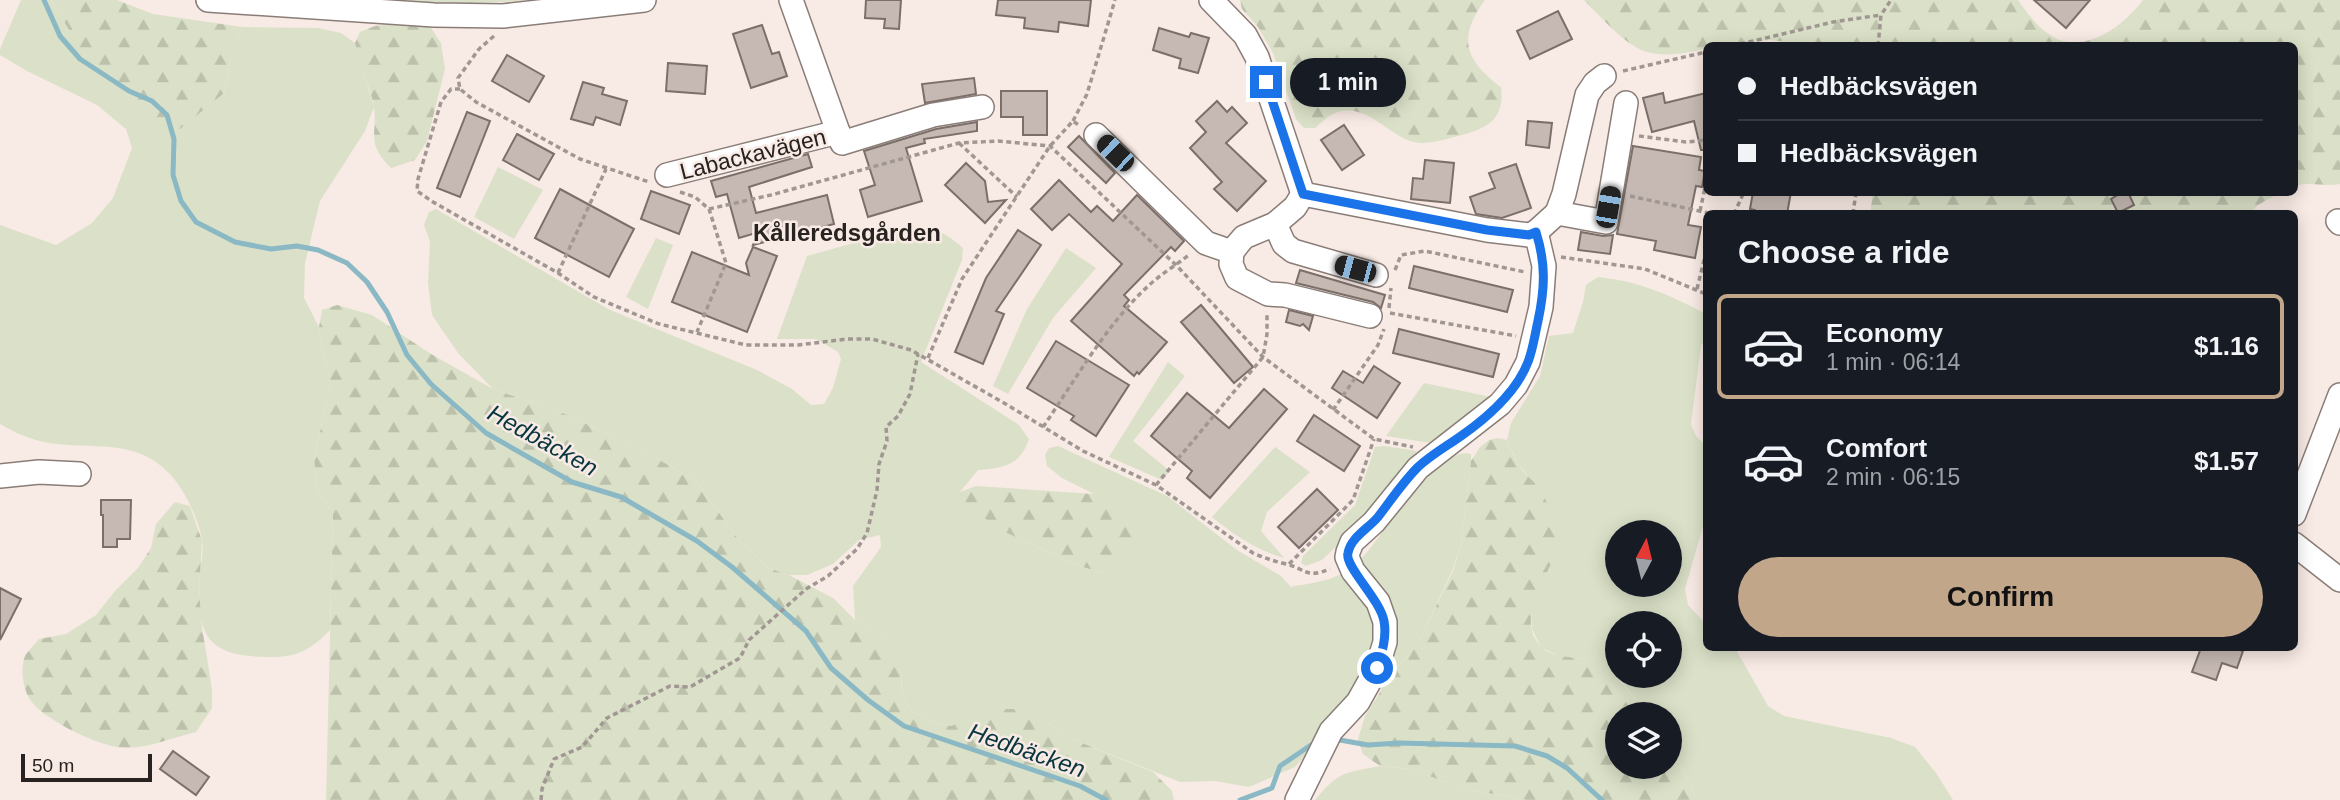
<!DOCTYPE html>
<html lang="en">
<head>
<meta charset="utf-8">
<style>
  body { margin:0; font-family:Helvetica,sans-serif; background:#242831; color:#f1f3f6; height:100vh; display:flex; flex-direction:column; font-size:26px; white-space:nowrap }
  * { box-sizing:border-box; margin:0 }
  p { font-size:23px; color:#9ea1a6 }
  .icon { flex:none; width:38px; height:38px; fill:none; stroke:currentColor; stroke-width:2; stroke-linecap:round; stroke-linejoin:round }
  .map { position:relative; flex:1; overflow:hidden }
  .drawer { position:absolute; left:1703px; top:210px; width:595px; height:441px; display:flex; flex-direction:column; background:#171b24; border-radius:10px; box-shadow:0 4px 18px #0003 }
  .drawer>* { flex:none }
  .banner { position:absolute; left:1703px; top:42px; width:595px; height:154px; border-radius:10px; box-shadow:0 4px 18px #0003; display:grid; align-content:center; height:154px; padding:0 35px; background:#171b24 }
  .needle { width:46px; rotate:7deg }
  .tools { position:absolute; left:1605px; top:520px; display:grid; gap:14px }
  .tools a { display:grid; place-items:center; width:77px; height:77px; border-radius:50%; background:#171b24; box-shadow:0 4px 18px #0003; font-size:35px }
  .scale { position:absolute; left:21px; bottom:18px; width:131px; box-sizing:border-box; padding-left:7px; border:4px solid #282320; border-top:0; font-size:19px; line-height:24px; white-space:nowrap; color:#282320; -webkit-text-stroke:5px #f8eae4; paint-order:stroke }
  .end { position:absolute; width:32px; height:32px; margin:-16px; border:9px solid #1a73e8; background:#fff; box-shadow:0 0 0 4px #fff }
  .from { border-radius:50% }
  .bubble { position:absolute; height:49px; border-radius:24px; background:#171b24; box-shadow:0 4px 18px #0003; font-size:23px; font-weight:600; line-height:49px; text-align:center }
  .car { position:absolute; width:21px; height:42px; margin:-21px -10px; border-radius:9px; box-shadow:0 0 5px 2px #0007; background:linear-gradient(#222 24%,#8ab4d8 0 40%,#222 0 76%,#8ab4d8 0 86%,#222 0) }
  .banner b { display:flex; align-items:center; gap:24px; height:66px; font-size:26px }
  .banner b+b { border-top:2px solid #363941 }
  .banner i { width:18px; height:18px; background:#f1f3f6 }
  ul { padding:0; list-style:none }
  li { display:flex; align-items:center; gap:21px; height:105px; margin:0 14px 10px; padding:0 21px; border:4px solid transparent; border-radius:10px }
  li div { flex:1 }
  li b { display:block; font-size:26px }
  li em { font-style:normal; font-weight:600 }
  li.on { border-color:#c1a68a }
  li>.icon { width:63px; height:63px; stroke-width:1.5 }
  h2 { padding:0 35px; font-size:32px; line-height:84px }
  .button { display:flex; gap:14px; margin-top:auto; padding:14px 35px }
  .button a { flex:1; height:80px; border-radius:42px; background:#c1a68a; color:#111; font-size:28px; font-weight:600; line-height:80px; text-align:center }
  .map>svg:first-child { display:block }
  .green { fill:#dbe1c8; fill-rule:evenodd }
  .forest { fill:url(#forest-firs) }
  .lines { fill:none; stroke-linecap:round; stroke-linejoin:round }
  .stream { stroke:#8ab8c4; stroke-width:5 }
  .building { fill:#c6b9b3; stroke:#7b6f69; stroke-width:2 }
  .minor-casing { stroke:#8a7d78; stroke-width:26 }
  .path { stroke:#a19792; stroke-width:3.5; stroke-dasharray:5 3.5; stroke-linecap:butt }
  .minor { stroke:#fff; stroke-width:23 }
  .route { stroke:#1a73e8; stroke-width:9 }
  .labels { text-anchor:middle; dominant-baseline:central; stroke-width:5; stroke-linejoin:round; paint-order:stroke }
  .street-label { font-size:23px; fill:#282320; stroke:#f8eae4 }
  .neighbourhood-label { font-size:24px; font-weight:bold; fill:#282320; stroke:#f8eae4 }
  .water-label { font-size:24px; font-style:italic; fill:#09363f; stroke:#f8eae4 }
</style>
</head>
<body>
<div class="map">
<svg width="2340" height="800" viewBox="0 0 2340 800">
  <defs>
    <pattern id="forest-firs" width="22" height="20" patternUnits="userSpaceOnUse" patternTransform="scale(1.75)"><rect width="22" height="20" fill="#dbe1c8"/><path d="M5 1l3.5 6h-7zM16 11l3.5 6h-7z" fill="#bcc1ac"/></pattern>
  </defs>
  <rect width="100%" height="100%" fill="#f8eae4"/>
  <!-- green -->
  <g class="green">
    <path d="M21,0H52L54,6L98,73L224,93L232,52L242,27L318,28L341,33L355,43L374,107L365,131L320,201L305,263L304,298L319,327L322,350L331,384L314,458L318,493L333,513L330,630C309,652 295,658 264,657C201,655 197,630 200,573C201,563 204,551 202,541C199,519 185,491 170,474C135,437 92,450 49,443C32,440 15,433 0,424V225L56,245L92,223L113,198L132,148L126,129L97,105L27,71L0,55V49Z"/>
    <path d="M498,167L543,190L514,239L474,217Z"/>
    <path d="M436,209L610,310L757,370L792,389L811,405L824,404L833,388L841,359L838,352L816,339H777L807,256L912,227C933,226 948,234 963,248L962,260L921,362L1019,425L1029,439C1020,466 1003,468 978,470L960,492L1007,533L1079,566L1108,574L1094,494L1062,478L1047,466L1045,455L1049,448L1058,446L1167,496L1237,550L1281,576L1291,587C1308,583 1330,582 1344,572C1352,567 1362,558 1368,551C1387,528 1440,445 1471,454V461L1461,544L1452,571L1422,635L1403,662L1390,671L1369,676L1331,726L1295,767L1249,787L1215,781L1180,782L1070,738L1041,718L951,726L927,720L911,711L903,696L901,677L886,638L855,620L853,586L881,547L880,535L859,540L833,564L807,575H789L768,568L738,539L696,481L656,458L568,415L493,389L458,353L432,315L428,283L430,242L424,225L429,212Z"/>
    <path d="M656,238L673,245L648,309L626,297Z"/>
    <path d="M1066,248L1096,268L1053,318L1008,394L993,386L1027,309Z"/>
    <path d="M1598,277C1642,282 1667,294 1706,314V338L1701,346L1691,424L1696,436L1706,446V516L1685,589L1688,605L1706,624V648H1735L1768,706L1784,716L1891,738L1915,747L1936,773L1953,800H1697L1693,789L1670,750V714H1646L1622,682L1583,659L1558,656L1541,647L1532,629L1531,612L1540,586L1550,568L1541,491L1519,465L1507,440L1511,423L1540,376L1549,336L1573,333L1583,302L1586,285ZM1617,532H1670V584H1617ZM1617,623H1670V676H1617Z"/>
    <path d="M1168,362L1185,376L1133,441L1170,471L1162,480L1109,457Z"/>
    <path d="M1424,383L1496,398L1437,444L1386,436Z"/>
    <path d="M1385,446L1417,451L1409,466L1364,520L1322,560L1306,566L1301,563L1303,556L1355,505L1375,447Z"/>
    <path d="M1275,447L1310,472L1267,512L1261,531L1284,558C1256,550 1234,535 1212,517Z"/>
    <path d="M1380,766L1408,769L1470,790L1527,800H1315C1339,771 1344,773 1380,766Z"/>
  </g>
  <!-- forest -->
  <g class="forest">
    <path d="M52,0H117L153,14L242,27L232,52L224,93L180,129C170,126 157,124 148,120C108,102 78,42 54,6Z"/>
    <path d="M359,0H531L414,7Z"/>
    <path d="M1240,0H1485C1457,38 1465,60 1501,87C1506,127 1477,131 1447,139C1433,142 1424,145 1410,141C1387,133 1369,107 1342,111C1332,112 1323,121 1315,128H1304L1296,119L1273,53L1258,27L1242,9Z"/>
    <path d="M1584,0H2018C2029,16 2047,40 2068,42C2099,45 2126,22 2143,0H2340V184C2324,187 2310,181 2294,186V46H1814L1770,40L1706,46V49C1687,53 1663,58 1644,51C1624,44 1599,15 1584,0Z"/>
    <path d="M409,22L431,28L441,43L445,69L427,141L415,160L391,168C363,140 380,132 373,102C368,82 359,63 355,43L360,32L375,26Z"/>
    <path d="M1873,193H2279L2258,205L2250,213L1870,214Z"/>
    <path d="M337,305L372,315L431,354L493,389L568,415L656,458L696,481L738,539L768,568L789,575L833,598L855,620L886,638L898,656L903,696L911,711L927,720L951,726L1001,709H1019L1041,718L1070,738L1153,772L1172,791L1174,800H326L333,513L318,493L314,458L331,384L322,350L319,327L322,310Z"/>
    <path d="M1498,438L1507,440C1511,448 1514,457 1519,465C1524,474 1534,481 1540,489C1549,502 1556,530 1555,546C1554,577 1511,617 1542,647C1553,658 1568,656 1582,659C1612,666 1629,691 1646,714H1617V766H1670V750L1693,789L1697,800H1527L1470,790L1408,769L1380,766L1363,754L1358,739L1365,716L1379,694L1390,671L1403,662L1422,635L1453,571L1461,544L1471,461L1480,447L1489,440Z"/>
    <path d="M976,486L1094,494L1113,508L1126,524L1137,546L1119,570L1108,574L1079,566L1007,533L960,502V492Z"/>
    <path d="M175,502L190,506L202,541L199,592L202,627L212,689V708L196,732C170,738 143,751 117,747C95,744 40,718 29,698C23,687 20,669 25,656C28,651 35,644 39,639L66,634L96,615L115,591L138,568L151,548L156,524Z"/>
  </g>
  <g class="lines">
    <!-- stream -->
    <g class="stream">
      <path d="M44,0L60,36L80,59L129,91L152,101L167,115L174,139L173,175L181,201L196,222L235,242L271,249L297,246L318,250L347,263L367,282L387,312L407,355L431,384L486,433L572,482L621,497L697,541L732,567L806,631L831,668L868,700L904,726L1080,786L1106,800"/>
      <path d="M1340,740L1368,745L1399,743L1515,746L1547,756L1567,768L1602,800"/>
      <path d="M1240,800L1272,788L1280,766L1311,745"/>
    </g>
  </g>
  <!-- building -->
  <g class="building">
    <path d="M866,0H901L899,29L884,28L885,19L865,18Z"/>
    <path d="M998,0H1091L1088,26L1059,22L1058,32L1024,28L1025,18L996,15Z"/>
    <path d="M2034,0H2090L2066,28Z"/>
    <path d="M1558,11L1572,39L1530,59L1517,31Z"/>
    <path d="M762,25L772,54L779,52L787,76L751,88L733,34Z"/>
    <path d="M1159,28L1189,37L1191,33L1209,38L1198,73L1179,68L1181,59L1153,50Z"/>
    <path d="M507,55L544,76L529,102L492,81Z"/>
    <path d="M668,63L707,66L705,94L666,91Z"/>
    <path d="M974,78L976,94L925,103L922,84Z"/>
    <path d="M583,82L604,88L602,94L627,101L620,125L596,117L593,125L571,119Z"/>
    <path d="M1001,91H1047V135H1023V117H1001Z"/>
    <path d="M1663,93L1665,103L1706,93V150H1701L1694,121L1652,132L1643,98Z"/>
    <path d="M1217,101L1227,112L1232,107L1247,123L1226,143L1266,181L1237,211L1214,189L1222,182L1190,148L1206,132L1196,121Z"/>
    <path d="M467,112L490,121L460,197L437,188Z"/>
    <path d="M1528,121L1552,123L1549,148L1526,145Z"/>
    <path d="M977,122V131L924,139L925,143L906,148L922,201L868,217L860,190L875,185L864,151L936,129Z"/>
    <path d="M1344,125L1364,155L1342,170L1321,140Z"/>
    <path d="M517,134L554,154L539,180L503,160Z"/>
    <path d="M1079,136L1115,173L1106,183L1068,147Z"/>
    <path d="M1633,146L1701,157L1699,170L1705,171L1702,187L1696,186L1688,225L1701,227L1695,258L1654,250L1656,241L1617,234Z"/>
    <path d="M808,154L812,167L749,187L756,213L827,195L834,224L753,245L759,232L739,238L727,194L716,197L711,181Z"/>
    <path d="M1425,160L1454,163L1450,203L1411,199L1413,178L1423,179Z"/>
    <path d="M966,163L985,181L988,202L1006,200L985,223L945,185Z"/>
    <path d="M1516,164L1531,208L1502,218L1476,214L1470,197L1495,188L1489,173Z"/>
    <path d="M1059,180L1091,212L1097,206L1113,221L1137,195L1184,241L1175,251L1171,247L1124,295L1129,300L1124,306L1167,342L1139,374L1137,372L1134,376L1071,321L1122,264L1069,214L1052,230L1031,209Z"/>
    <path d="M560,189L634,229L609,277L535,238Z"/>
    <path d="M651,191L690,205L679,234L641,219Z"/>
    <path d="M1753,192H1791L1787,214H1755V210L1750,209Z"/>
    <path d="M2123,192H2128L2134,205L2118,213L2111,199Z"/>
    <path d="M1018,230L1041,245L996,311L1004,314L983,364L955,352L986,278Z"/>
    <path d="M1581,232L1603,236L1613,235L1610,254L1578,250Z"/>
    <path d="M753,247L777,256L747,332L672,302L692,252L749,275L746,263Z"/>
    <path d="M1414,266L1513,290L1507,312L1409,288Z"/>
    <path d="M1300,270L1385,295L1381,308L1373,302L1296,283Z"/>
    <path d="M1201,305L1253,367L1234,383L1181,322Z"/>
    <path d="M1289,310L1313,316L1309,330L1303,324L1300,326L1286,322Z"/>
    <path d="M1399,329L1499,354L1493,377L1393,353Z"/>
    <path d="M1056,341L1129,385L1096,436L1071,420L1074,416L1027,388Z"/>
    <path d="M1374,366L1400,383L1377,418L1332,388L1343,371L1363,383Z"/>
    <path d="M1264,389L1287,409L1210,498L1187,478L1192,471L1151,436L1187,393L1229,428Z"/>
    <path d="M1314,415L1360,446L1344,471L1297,441Z"/>
    <path d="M1317,489L1338,510L1299,548L1278,527Z"/>
    <path d="M101,500H131L130,539H117V547H103V515H101Z"/>
    <path d="M0,588L21,599L0,640Z"/>
    <path d="M2201,648H2234L2243,651L2237,668L2222,663L2216,680L2192,672Z"/>
    <path d="M173,751L209,777L196,795L160,769Z"/>
  </g>
  <g class="lines">
    <!-- minor casing -->
    <g class="minor-casing">
      <g id="minor">
        <path d="M208,0L434,15L503,16L644,0"/>
        <path d="M791,0L842,143L933,115L982,107"/>
        <path d="M1211,0L1245,35L1257,57L1303,194L1487,230L1529,235L1536,232L1557,213L1564,194L1587,95L1595,83L1604,76"/>
        <path d="M1096,135L1206,243L1232,252"/>
        <path d="M667,175L838,132"/>
        <path d="M1303,194L1295,207L1275,224L1244,237L1238,244L1232,252L1231,264L1237,278L1268,294L1285,295L1370,316"/>
        <path d="M1557,213L1606,222L1626,103"/>
        <path d="M2338,221L2340,223"/>
        <path d="M1275,224L1284,244L1293,251L1376,275"/>
        <path d="M0,476L39,472L79,474"/>
        <path d="M2294,514L2340,395"/>
        <path d="M2294,544L2340,580"/>
        <path d="M1297,800L1331,731L1358,702L1377,668L1385,642V622L1378,602L1353,571L1347,557L1348,552L1352,542L1374,522L1418,468L1500,404L1516,385L1528,362L1541,307L1544,266L1536,232"/>
      </g>
    </g>
    <!-- path -->
    <g class="path">
      <path d="M494,36L479,49L458,78L460,89L476,102L580,159L649,182"/>
      <path d="M1732,46L1833,22L1881,15"/>
      <path d="M1878,46L1881,15L1891,0"/>
      <path d="M1623,71L1706,52"/>
      <path d="M460,89H451L441,102L418,179L417,191L433,202L558,273L594,297L659,324L746,345H798L847,339H872L911,350L1004,403L1083,451L1156,485L1253,553C1264,558 1274,561 1286,564C1306,569 1306,579 1330,569"/>
      <path d="M1073,121L1087,94L1115,0"/>
      <path d="M1639,136L1686,142L1706,140"/>
      <path d="M959,143L1017,197"/>
      <path d="M680,192L695,197L709,209L726,263L697,332"/>
      <path d="M1630,196L1713,214"/>
      <path d="M709,209L771,195L959,143L998,141L1050,146L1176,265L1263,357L1374,439L1413,447"/>
      <path d="M1700,211L1706,183"/>
      <path d="M1734,214L1744,192"/>
      <path d="M1853,214L1856,192"/>
      <path d="M1561,257L1645,269L1706,294"/>
      <path d="M1395,270L1401,255L1425,251L1525,272"/>
      <path d="M558,273L606,169"/>
      <path d="M1697,289L1706,252"/>
      <path d="M1389,308L1391,288"/>
      <path d="M1390,313L1516,336"/>
      <path d="M928,358L962,279L1050,146L1073,121L1080,126"/>
      <path d="M1333,410L1378,345L1384,329"/>
      <path d="M1043,427C1076,379 1110,318 1155,280C1166,271 1179,263 1190,254"/>
      <path d="M1156,485L1263,357L1267,334V313"/>
      <path d="M1289,564L1353,500L1374,439"/>
      <path d="M541,800L542,789L554,759L582,747L607,718L670,686L690,687L740,658L749,640L806,589L828,576L857,549L867,533L877,490L879,464L887,441L886,427L898,416L910,394L918,354"/>
    </g>
    <!-- minor -->
    <use href="#minor" class="minor"/>
  </g>
  <g class="lines">
    <!-- route -->
    <path class="route" d="M1266,82L1303,194L1487,230L1529,235L1536,232C1546,264 1545,288 1538,321C1535,334 1533,349 1528,362C1516,393 1488,417 1461,436C1447,446 1431,455 1418,467C1403,482 1391,500 1378,517C1369,528 1351,537 1348,553C1344,566 1380,599 1384,621C1387,637 1382,653 1377,668"/>
  </g>
  <g class="labels">
    <!-- street labels -->
    <g class="street-label">
      <text transform="translate(753 154) rotate(-14)">Labackavägen</text>
    </g>
    <!-- neighbourhood labels -->
    <g class="neighbourhood-label">
      <text x="847" y="232">Kålleredsgården</text>
    </g>
    <!-- water labels -->
    <g class="water-label">
      <text transform="translate(543 440) rotate(29)">Hedbäcken</text>
      <text transform="translate(1027 750) rotate(19)">Hedbäcken</text>
    </g>
  </g>
</svg>
<div class="tools">
<a><svg class="needle" viewBox="-14 -14 28 28"><path d="M0-13l5 13h-10z" fill="#e53935"/><path d="M0 13l5-13h-10z" fill="#9ea1a6"/></svg></a>
<a><svg class="icon" aria-label="locate" viewBox="0 0 24 24"><circle cx="12" cy="12" r="6"/><path d="M12 2v4M12 18v4M2 12h4M18 12h4"/></svg></a>
<a><svg class="icon" aria-label="layers" viewBox="0 0 24 24"><path d="M12 4l9 5-9 5-9-5zM3 14l9 5 9-5"/></svg></a>
</div>
<div class="scale">50 m</div>
<i class="end from" style="left:1377px;top:668px"></i>
<i class="end" style="left:1266px;top:82px"></i>
<div class="bubble" style="left:1290px;top:58px;width:116px">1 min</div>
<i class="car" style="left:1115px;top:153px;rotate:314deg"></i>
<i class="car" style="left:1608px;top:207px;rotate:10deg"></i>
<i class="car" style="left:1355px;top:269px;rotate:285deg"></i>
<div class="banner">
<b><i class="from"></i>Hedbäcksvägen</b>
<b><i></i>Hedbäcksvägen</b>
</div>
<section class="drawer">
<h2>Choose a ride</h2>
<ul>
<li class="on"><svg class="icon" aria-label="car" viewBox="0 0 24 24"><path d="M5 17H2v-5l4-1 3-4h7l3 4 3 1v5h-3M9 17h6M6 11h13"/><circle cx="7" cy="17" r="2"/><circle cx="17" cy="17" r="2"/></svg><div><b>Economy</b><p>1 min · 06:14</p></div><em>$1.16</em></li>
<li><svg class="icon" aria-label="car" viewBox="0 0 24 24"><path d="M5 17H2v-5l4-1 3-4h7l3 4 3 1v5h-3M9 17h6M6 11h13"/><circle cx="7" cy="17" r="2"/><circle cx="17" cy="17" r="2"/></svg><div><b>Comfort</b><p>2 min · 06:15</p></div><em>$1.57</em></li>
</ul>
<div class="button"><a>Confirm</a></div>
</section>
</div>
</body>
</html>
